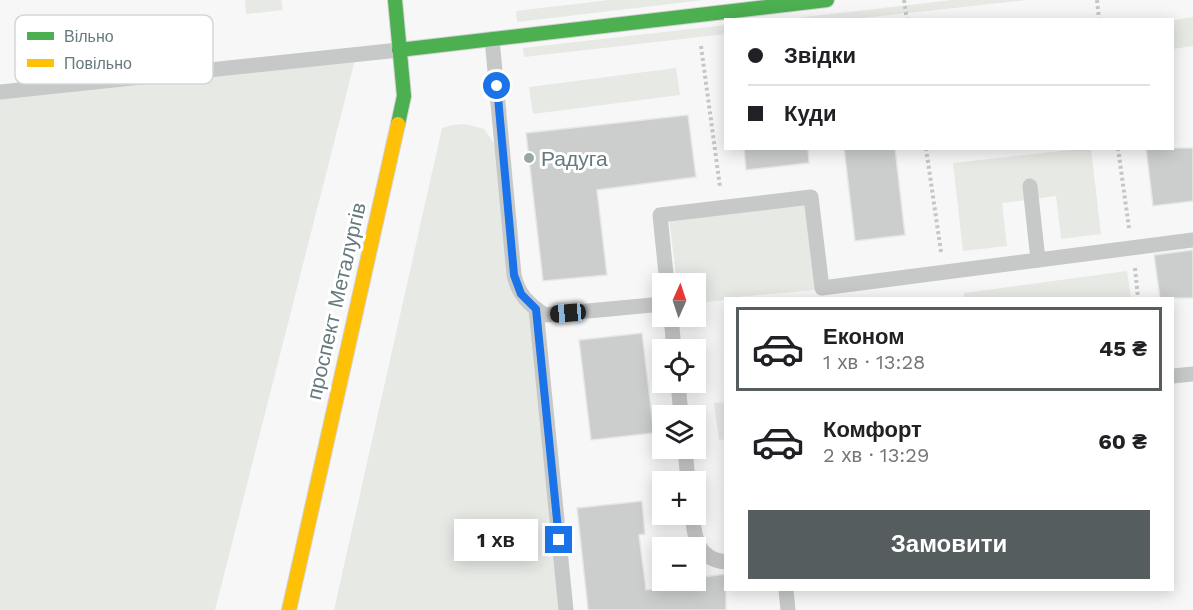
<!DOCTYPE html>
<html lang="uk">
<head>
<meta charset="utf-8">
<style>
  body { margin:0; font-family:"Work Sans",sans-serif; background:#f2f2f2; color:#202124; height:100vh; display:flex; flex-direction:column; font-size:22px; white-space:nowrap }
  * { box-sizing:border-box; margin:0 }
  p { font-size:20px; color:#757577 }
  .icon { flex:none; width:33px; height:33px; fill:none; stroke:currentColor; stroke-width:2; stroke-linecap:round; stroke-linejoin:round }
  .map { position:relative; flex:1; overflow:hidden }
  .drawer { position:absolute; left:724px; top:297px; width:450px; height:294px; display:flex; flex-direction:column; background:#fff; border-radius:0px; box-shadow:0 3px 15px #0003 }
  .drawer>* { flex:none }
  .banner { position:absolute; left:724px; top:18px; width:450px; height:132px; border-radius:0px; box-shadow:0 3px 15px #0003; display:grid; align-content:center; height:132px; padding:0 24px; background:#fff }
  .needle { width:39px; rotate:3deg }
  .fabs { position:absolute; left:652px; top:273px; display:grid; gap:12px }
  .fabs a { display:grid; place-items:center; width:54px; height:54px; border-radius:0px; background:#fff; box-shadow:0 3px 15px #0003; font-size:30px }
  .end { position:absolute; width:27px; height:27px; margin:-14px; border:8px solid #1a73e8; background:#fff; box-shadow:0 0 0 3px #fff }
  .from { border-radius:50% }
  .bubble { position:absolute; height:42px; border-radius:0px; background:#fff; box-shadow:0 3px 15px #0003; font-size:20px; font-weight:700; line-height:42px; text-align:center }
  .car { position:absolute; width:18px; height:36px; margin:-18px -9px; border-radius:8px; box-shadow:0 0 4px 2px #0007; background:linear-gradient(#222 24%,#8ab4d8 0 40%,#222 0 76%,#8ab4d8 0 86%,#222 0) }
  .banner b { display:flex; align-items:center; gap:21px; height:57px; font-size:22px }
  .banner b+b { border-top:2px solid #e0e0e0 }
  .banner i { width:15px; height:15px; background:#202124 }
  ul { padding:10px 0 0; list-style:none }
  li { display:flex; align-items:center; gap:18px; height:84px; margin:0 12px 9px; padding:0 12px; border:3px solid transparent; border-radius:0px }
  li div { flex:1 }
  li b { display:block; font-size:22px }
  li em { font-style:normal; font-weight:700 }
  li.on { border-color:#565d5f }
  li>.icon { width:54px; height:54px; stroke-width:1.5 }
  .button { display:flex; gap:12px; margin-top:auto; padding:12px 24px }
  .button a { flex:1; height:69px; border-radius:0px; background:#565d5f; color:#fff; font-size:24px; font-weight:700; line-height:69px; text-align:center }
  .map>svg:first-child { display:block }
  .green { fill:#e7e9e5 }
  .building { fill:#cccece; stroke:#e7e7e6; stroke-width:1.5 }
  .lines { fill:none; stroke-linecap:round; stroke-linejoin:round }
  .fast-casing { stroke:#d2d3d4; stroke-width:16 }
  .slow-casing { stroke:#d2d3d4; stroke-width:16 }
  .path { stroke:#c5c7c7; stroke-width:4; stroke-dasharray:3 3; stroke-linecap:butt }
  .lane { stroke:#c7c8c8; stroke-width:15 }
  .fast { stroke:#4caf50; stroke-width:14 }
  .slow { stroke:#ffc107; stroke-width:14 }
  .route { stroke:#1a73e8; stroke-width:8 }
  .poi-dot { fill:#99a6a8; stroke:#fff; stroke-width:2 }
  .labels { text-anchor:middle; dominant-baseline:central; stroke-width:6; stroke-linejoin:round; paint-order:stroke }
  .poi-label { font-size:21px; fill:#667a7e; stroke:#fff; text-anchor:start }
  .street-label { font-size:21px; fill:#667a7e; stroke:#fff }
  .key { fill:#fff; stroke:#d1d7d8; stroke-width:1.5 }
  .key-label { font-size:16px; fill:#667a7e }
</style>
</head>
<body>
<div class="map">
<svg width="1193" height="610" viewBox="0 0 1193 610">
  <rect width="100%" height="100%" fill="#f7f7f7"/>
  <!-- green -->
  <g class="green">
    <path d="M245,0H281L283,10L246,14Z"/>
    <path d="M609,0H704L517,22L516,11Z"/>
    <path d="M952,0H1027L853,19L779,20Z"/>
    <path d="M1193,17V46L1173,49V20Z"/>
    <path d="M726,25V34L524,57L523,48Z"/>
    <path d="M356,56L215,610H0V92Z"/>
    <path d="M676,68L680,95L533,114L529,87Z"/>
    <path d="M465,124L484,129L503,156L514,275L536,309L566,610H334L442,128L452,125Z"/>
    <path d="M1079,149H1091L1101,234L1061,239L1056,196L1002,203L1007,246L963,251L953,163Z"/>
    <path d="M805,205L815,290L726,298V300L696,303V284L677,283L669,220Z"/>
    <path d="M1127,271L1131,298H964V293Z"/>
    <path d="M726,402V439L719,440L714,403Z"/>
  </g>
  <!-- building -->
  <g class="building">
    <path d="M688,115L696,177L597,190L607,275L543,281L526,133Z"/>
    <path d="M744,148H808L809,163L746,170Z"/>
    <path d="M844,148H895L905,235L855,241Z"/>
    <path d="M1146,148H1193V201L1153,206Z"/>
    <path d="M1193,250V298H1160L1154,255Z"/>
    <path d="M642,333L654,433L591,440L579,340Z"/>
    <path d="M642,501L645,534L639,535L646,590L704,583L703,577L726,574V610H588L577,508Z"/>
  </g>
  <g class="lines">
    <!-- fast casing -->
    <g class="fast-casing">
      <g id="fast">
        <path d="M395,0L404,96L398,124"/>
        <path d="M399,50L827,0"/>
      </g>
    </g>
    <!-- slow casing -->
    <g class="slow-casing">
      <path id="slow" d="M289,610L398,124"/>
    </g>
    <!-- path -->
    <g class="path">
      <path d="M904,0L907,20"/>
      <path d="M1097,0L1099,20"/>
      <path d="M701,46L720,187"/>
      <path d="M926,148L941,252"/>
      <path d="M1118,148L1129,228"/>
      <path d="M1135,268L1138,298"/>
    </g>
    <!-- lane -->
    <g class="lane">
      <path d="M492,39L514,275C518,294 529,305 545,315L663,304"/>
      <path d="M0,92L399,50"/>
      <path d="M1030,186L1038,260"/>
      <path d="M667,284L660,215L811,197L822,288L1193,240"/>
      <path d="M536,309L566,610"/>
      <path d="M671,316L674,350"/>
      <path d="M1173,376L1193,374"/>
      <path d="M678,382L681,416"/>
      <path d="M685,448L688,482"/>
      <path d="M692,514C695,539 697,559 726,562"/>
      <path d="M786,590L788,610"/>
    </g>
    <!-- fast -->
    <use href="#fast" class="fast"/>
    <!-- slow -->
    <use href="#slow" class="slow"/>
  </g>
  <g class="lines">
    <!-- route -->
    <path class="route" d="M497,86L514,275L521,294L536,309L559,540"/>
  </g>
  <!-- markers -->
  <circle class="poi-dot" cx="529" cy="158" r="6"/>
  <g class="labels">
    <!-- poi labels -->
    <g class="poi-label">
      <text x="541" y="158">Радуга</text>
    </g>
    <!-- street labels -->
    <g class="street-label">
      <text transform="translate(336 301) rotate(-77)">проспект Металургів</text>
    </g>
  </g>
  <!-- legend -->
  <rect x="15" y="15" width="198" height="69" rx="9" class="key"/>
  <rect x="27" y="32" width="27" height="8" fill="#4caf50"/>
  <rect x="27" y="59" width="27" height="8" fill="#ffc107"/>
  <g class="key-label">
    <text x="64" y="42">Вільно</text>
    <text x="64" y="69">Повільно</text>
  </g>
</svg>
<div class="fabs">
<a><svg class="needle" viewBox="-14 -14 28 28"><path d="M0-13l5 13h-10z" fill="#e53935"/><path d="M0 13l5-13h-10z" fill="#757577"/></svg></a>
<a><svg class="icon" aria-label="locate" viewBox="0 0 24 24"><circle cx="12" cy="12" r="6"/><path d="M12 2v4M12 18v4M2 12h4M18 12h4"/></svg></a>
<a><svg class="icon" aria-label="layers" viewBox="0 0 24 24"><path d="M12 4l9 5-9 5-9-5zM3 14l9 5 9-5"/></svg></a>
<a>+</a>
<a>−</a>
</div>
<i class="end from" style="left:497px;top:86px"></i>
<i class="end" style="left:559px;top:540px"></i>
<div class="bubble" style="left:454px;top:519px;width:84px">1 хв</div>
<i class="car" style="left:568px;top:313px;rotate:265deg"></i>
<div class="banner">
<b><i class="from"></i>Звідки</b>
<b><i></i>Куди</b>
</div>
<section class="drawer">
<ul>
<li class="on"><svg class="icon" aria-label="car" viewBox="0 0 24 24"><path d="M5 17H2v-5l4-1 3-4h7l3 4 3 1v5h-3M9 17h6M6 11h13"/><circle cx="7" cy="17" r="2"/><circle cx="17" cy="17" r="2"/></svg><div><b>Економ</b><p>1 хв · 13:28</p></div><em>45 ₴</em></li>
<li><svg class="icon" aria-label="car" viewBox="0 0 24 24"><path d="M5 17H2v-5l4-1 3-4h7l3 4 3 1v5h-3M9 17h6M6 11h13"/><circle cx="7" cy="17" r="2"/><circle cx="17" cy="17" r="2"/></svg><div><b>Комфорт</b><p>2 хв · 13:29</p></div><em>60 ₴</em></li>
</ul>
<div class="button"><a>Замовити</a></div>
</section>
</div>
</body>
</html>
